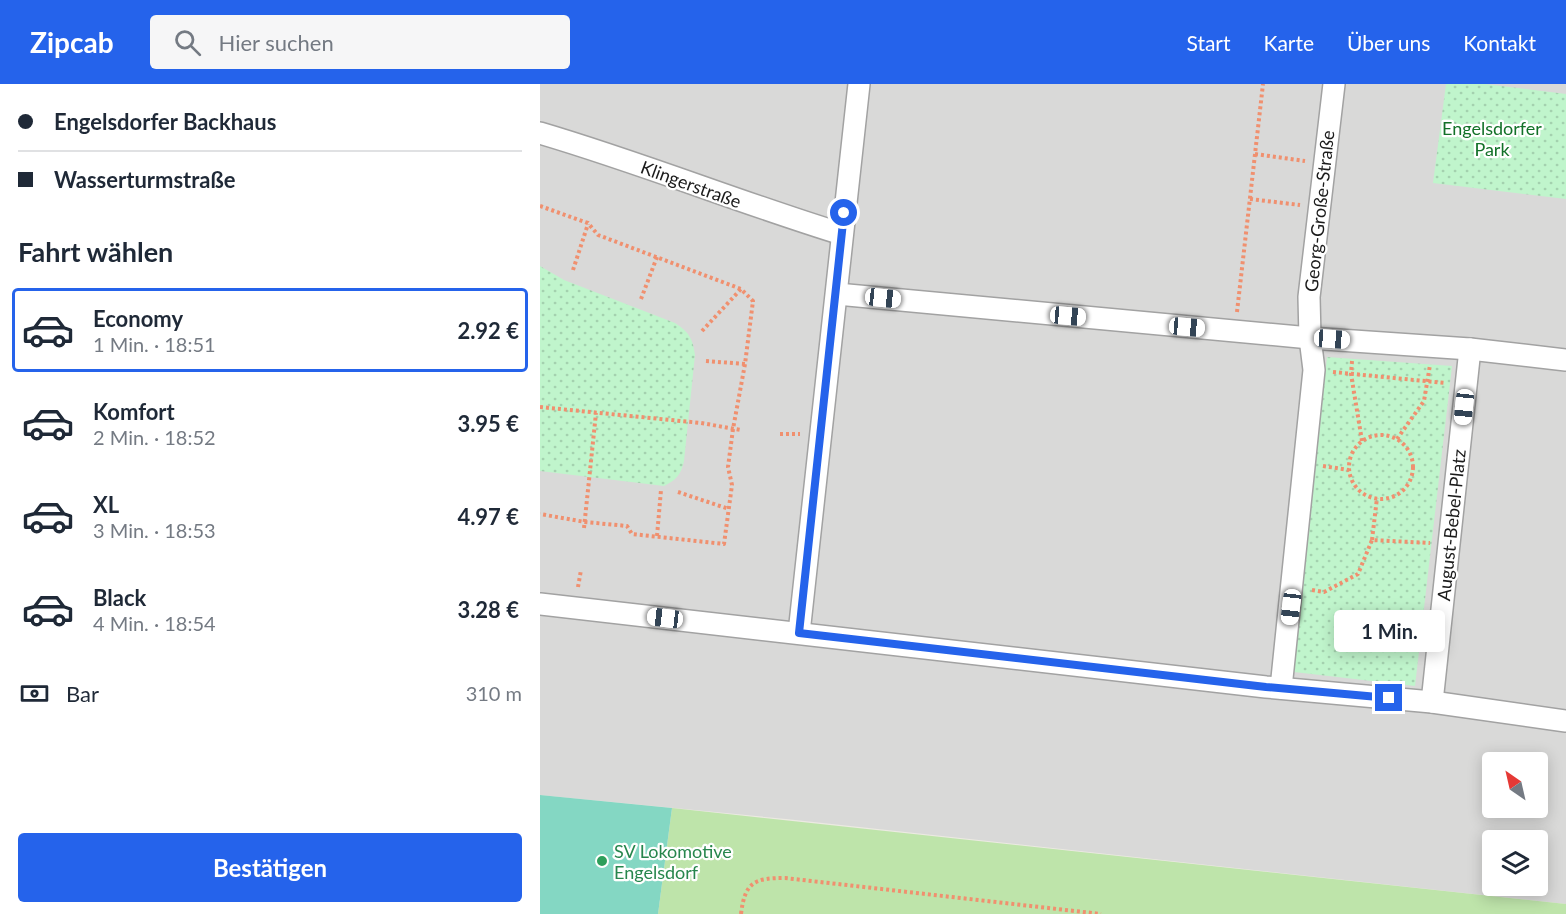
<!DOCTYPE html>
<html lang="de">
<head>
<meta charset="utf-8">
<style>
  body { margin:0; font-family:Lato,sans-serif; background:#f6f6f7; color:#1f2937; height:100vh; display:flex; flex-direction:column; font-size:22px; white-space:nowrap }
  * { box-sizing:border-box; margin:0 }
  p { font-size:20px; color:#747a83 }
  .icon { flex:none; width:33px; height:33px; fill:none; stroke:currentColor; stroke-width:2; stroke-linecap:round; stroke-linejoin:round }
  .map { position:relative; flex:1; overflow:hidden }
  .sheet { display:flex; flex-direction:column; background:#fff; width:540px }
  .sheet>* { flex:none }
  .top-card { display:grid; align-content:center; height:132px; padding:0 18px; background:#fff }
  .needle { width:39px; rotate:326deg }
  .controls { position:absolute; left:942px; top:668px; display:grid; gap:12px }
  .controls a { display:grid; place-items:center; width:66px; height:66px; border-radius:6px; background:#fff; box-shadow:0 3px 15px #0003; font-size:30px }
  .end { position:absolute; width:27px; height:27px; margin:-14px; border:8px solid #2563eb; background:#fff; box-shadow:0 0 0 3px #fff }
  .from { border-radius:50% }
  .bubble { position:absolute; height:42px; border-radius:6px; background:#fff; box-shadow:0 3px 15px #0003; font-size:20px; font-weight:700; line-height:42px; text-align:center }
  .car { position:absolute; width:18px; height:36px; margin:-18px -9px; border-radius:8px; box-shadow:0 0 4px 2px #0007; background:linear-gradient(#fff 24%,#345 0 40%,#fff 0 76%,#345 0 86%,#fff 0) }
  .top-card b { display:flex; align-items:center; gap:21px; height:57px; font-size:22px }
  .top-card b+b { border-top:2px solid #e0e1e3 }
  .top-card i { width:15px; height:15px; background:#1f2937 }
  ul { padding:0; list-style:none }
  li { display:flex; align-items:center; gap:18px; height:84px; margin:0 12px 9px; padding:0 6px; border:3px solid transparent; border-radius:6px }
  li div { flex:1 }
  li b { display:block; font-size:22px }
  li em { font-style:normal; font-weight:700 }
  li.selected { border-color:#2563eb }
  li>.icon { width:54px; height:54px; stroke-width:1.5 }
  h2 { padding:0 18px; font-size:27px; line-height:72px }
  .pay { display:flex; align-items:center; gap:15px; height:66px; padding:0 18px; font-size:22px }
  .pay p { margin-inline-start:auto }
  .primary-button { display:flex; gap:12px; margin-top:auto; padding:12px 18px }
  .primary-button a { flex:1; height:69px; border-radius:6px; background:#2563eb; color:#fff; font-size:24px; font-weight:700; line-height:69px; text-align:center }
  header { display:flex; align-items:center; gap:36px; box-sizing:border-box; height:84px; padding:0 30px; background:#2563eb; color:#fff }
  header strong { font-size:28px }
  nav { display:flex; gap:33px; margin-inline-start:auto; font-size:21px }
  .search { width:420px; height:54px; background:#f6f6f7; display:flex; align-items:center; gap:15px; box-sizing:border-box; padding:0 21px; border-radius:6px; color:#747a83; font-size:22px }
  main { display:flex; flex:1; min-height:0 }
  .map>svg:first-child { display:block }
  .residential { fill:#d9d9d8; fill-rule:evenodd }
  .grass { fill:#bee4aa }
  .park { fill:url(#park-dots) }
  .pitch { fill:#84d7c3 }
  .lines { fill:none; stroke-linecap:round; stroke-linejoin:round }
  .minor-casing { stroke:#a2a2a2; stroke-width:24 }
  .path { stroke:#f0906f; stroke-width:4; stroke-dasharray:3 3; stroke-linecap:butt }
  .minor { stroke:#fff; stroke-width:21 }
  .route { stroke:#2563eb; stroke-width:8 }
  .leisure-dot { fill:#2e9e5b; stroke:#fff; stroke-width:2 }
  .labels { text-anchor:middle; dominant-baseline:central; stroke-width:4.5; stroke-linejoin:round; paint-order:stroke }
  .park-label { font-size:18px; fill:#127128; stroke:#fff }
  .street-label { font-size:18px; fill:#1b1b1b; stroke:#fff }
  .leisure-label { font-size:18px; fill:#27864d; stroke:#fff; text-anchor:start }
</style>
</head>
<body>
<header>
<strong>Zipcab</strong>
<div class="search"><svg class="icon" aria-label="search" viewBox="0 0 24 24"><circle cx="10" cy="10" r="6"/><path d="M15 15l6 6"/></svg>Hier suchen</div>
<nav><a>Start</a><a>Karte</a><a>Über uns</a><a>Kontakt</a></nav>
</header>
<main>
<section class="sheet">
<div class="top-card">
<b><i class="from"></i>Engelsdorfer Backhaus</b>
<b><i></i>Wasserturmstraße</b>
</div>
<h2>Fahrt wählen</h2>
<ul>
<li class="selected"><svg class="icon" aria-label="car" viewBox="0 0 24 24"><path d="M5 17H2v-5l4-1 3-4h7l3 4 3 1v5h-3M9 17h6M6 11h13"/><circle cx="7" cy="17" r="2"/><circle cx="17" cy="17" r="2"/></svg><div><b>Economy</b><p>1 Min. · 18:51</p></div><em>2.92 €</em></li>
<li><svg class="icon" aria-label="car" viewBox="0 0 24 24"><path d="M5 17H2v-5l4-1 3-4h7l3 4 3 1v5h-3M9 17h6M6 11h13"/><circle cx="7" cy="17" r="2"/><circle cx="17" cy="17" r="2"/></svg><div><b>Komfort</b><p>2 Min. · 18:52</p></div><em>3.95 €</em></li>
<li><svg class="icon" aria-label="car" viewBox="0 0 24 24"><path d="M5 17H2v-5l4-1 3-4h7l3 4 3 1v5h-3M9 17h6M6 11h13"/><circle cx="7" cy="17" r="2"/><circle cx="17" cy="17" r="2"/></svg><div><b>XL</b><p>3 Min. · 18:53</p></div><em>4.97 €</em></li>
<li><svg class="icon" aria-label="car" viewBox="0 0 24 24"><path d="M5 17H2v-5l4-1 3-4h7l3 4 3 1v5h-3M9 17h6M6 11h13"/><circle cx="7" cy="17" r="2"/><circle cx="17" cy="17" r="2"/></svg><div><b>Black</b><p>4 Min. · 18:54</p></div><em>3.28 €</em></li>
</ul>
<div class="pay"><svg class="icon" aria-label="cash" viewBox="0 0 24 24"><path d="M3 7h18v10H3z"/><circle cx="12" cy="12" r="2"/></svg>Bar<p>310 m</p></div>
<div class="primary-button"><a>Bestätigen</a></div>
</section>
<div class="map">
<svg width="1026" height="830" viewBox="0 0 1026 830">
  <defs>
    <pattern id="park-dots" width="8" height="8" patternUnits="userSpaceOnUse" patternTransform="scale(1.5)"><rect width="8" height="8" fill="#c0f5cc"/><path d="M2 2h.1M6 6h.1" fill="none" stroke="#a4d1af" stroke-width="1.8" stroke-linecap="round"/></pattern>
  </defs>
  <rect width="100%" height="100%" fill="#eceae2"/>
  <!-- residential -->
  <path class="residential" d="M0,0H1026V820L246,735L0,711ZM952,678H998V723H952ZM952,756H998V801H952Z"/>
  <!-- grass -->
  <path class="grass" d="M132,724L1026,820V830H118Z"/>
  <!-- park -->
  <g class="park">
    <path d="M906,0H945L1026,10V115L893,99Z"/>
    <path d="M0,182L24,196L135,239C149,248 153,255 155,271L144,377C141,391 136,396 124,402L0,387Z"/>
    <path d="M787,273L912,282L875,602L754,588Z"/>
  </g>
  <!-- pitch -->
  <path class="pitch" d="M0,711L132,724L118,830H0Z"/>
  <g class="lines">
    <!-- minor casing -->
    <g class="minor-casing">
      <g id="minor">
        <path d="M0,49C102,79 201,119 302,150"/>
        <path d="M297,210L770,254L930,265L1026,276"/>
        <path d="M0,520L726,603L892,618L1026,637"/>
        <path d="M259,549L319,0"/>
        <path d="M741,604L774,286L770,254L769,213L794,0"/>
        <path d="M892,618L930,265"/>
      </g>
    </g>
    <!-- path -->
    <g class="path">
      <path d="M715,70L765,77"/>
      <path d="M710,115L760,121"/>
      <path d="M0,122L48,139L58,151L201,205L213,217L205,280L193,345L188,383L192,401L184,460L92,450L87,442L45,438L0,430"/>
      <path d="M33,186L48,140"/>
      <path d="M101,215L117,173"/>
      <path d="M697,228L723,0"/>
      <path d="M162,247L201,205"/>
      <path d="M166,277L205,280"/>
      <path d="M812,277L811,290L822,357"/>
      <path d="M793,288L905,299"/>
      <path d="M0,323L161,339L201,346"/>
      <path d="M240,350H260"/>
      <circle cx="841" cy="383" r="32"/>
      <path d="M857,355L884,317L890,281"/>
      <path d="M783,382L809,386"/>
      <path d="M138,408L189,425"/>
      <path d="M44,444L56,329"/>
      <path d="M117,452L121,406"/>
      <path d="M832,456L837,414"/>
      <path d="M38,503L41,486"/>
      <path d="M772,506L784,508L818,490L832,456L890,459"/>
      <path d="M201,830C205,798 214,794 245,794L561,830"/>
    </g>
    <!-- minor -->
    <use href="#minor" class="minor"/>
  </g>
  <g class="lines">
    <!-- route -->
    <path class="route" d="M304,129L259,549L726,603L849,614"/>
  </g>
  <!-- markers -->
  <circle class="leisure-dot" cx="62" cy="777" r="6"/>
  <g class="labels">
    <!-- park labels -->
    <g class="park-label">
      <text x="952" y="44">Engelsdorfer<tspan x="952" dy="21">Park</tspan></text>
    </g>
    <!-- street labels -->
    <g class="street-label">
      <text transform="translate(151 100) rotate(20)">Klingerstraße</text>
      <text transform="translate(779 127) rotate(-84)">Georg-Große-Straße</text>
      <text transform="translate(911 441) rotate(-84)">August-Bebel-Platz</text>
    </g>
    <!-- leisure labels -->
    <g class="leisure-label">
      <text x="74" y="767">SV Lokomotive<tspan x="74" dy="21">Engelsdorf</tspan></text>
    </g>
  </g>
</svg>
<div class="controls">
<a><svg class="needle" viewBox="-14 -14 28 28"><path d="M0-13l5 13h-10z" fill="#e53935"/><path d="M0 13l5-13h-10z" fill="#747a83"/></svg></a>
<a><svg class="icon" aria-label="layers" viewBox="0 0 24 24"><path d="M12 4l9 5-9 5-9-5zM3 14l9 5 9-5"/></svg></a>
</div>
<i class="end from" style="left:304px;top:129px"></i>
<i class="end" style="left:849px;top:614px"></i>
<div class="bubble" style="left:794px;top:526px;width:111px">1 Min.</div>
<i class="car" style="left:343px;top:214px;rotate:96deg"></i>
<i class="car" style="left:528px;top:232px;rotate:95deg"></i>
<i class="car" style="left:647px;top:243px;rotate:95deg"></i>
<i class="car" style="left:792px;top:255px;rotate:94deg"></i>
<i class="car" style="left:924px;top:323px;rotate:186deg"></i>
<i class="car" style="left:751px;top:523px;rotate:187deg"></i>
<i class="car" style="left:125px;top:534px;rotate:277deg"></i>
</div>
</main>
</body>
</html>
